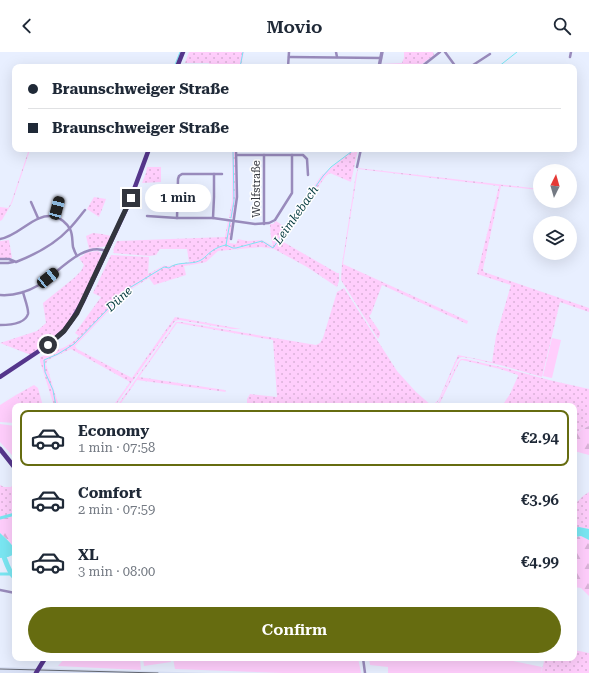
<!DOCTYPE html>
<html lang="en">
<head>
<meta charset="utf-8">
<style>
  body { margin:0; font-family:"Roboto Serif",serif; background:#f6f6f7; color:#1f2937; height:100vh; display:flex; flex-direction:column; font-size:15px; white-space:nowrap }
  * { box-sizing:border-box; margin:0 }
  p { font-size:13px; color:#747a83 }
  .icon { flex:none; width:22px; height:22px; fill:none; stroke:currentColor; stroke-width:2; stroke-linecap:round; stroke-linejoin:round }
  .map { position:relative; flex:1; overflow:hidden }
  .side { position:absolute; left:12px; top:351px; width:565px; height:258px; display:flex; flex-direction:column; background:#fff; border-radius:8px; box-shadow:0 4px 16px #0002 }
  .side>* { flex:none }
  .guide { position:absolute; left:12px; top:12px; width:565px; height:88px; border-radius:8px; box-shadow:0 4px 16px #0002; display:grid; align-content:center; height:88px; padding:0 16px; background:#fff }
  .needle { width:26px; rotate:5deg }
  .buttons { position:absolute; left:533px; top:112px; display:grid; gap:8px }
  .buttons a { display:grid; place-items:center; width:44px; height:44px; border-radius:50%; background:#fff; box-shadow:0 4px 16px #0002; font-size:20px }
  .end { position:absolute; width:18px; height:18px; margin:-9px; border:5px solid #32353d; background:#fff; box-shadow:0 0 0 2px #fff }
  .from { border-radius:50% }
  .bubble { position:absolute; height:28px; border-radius:14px; background:#fff; box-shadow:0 4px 16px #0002; font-size:13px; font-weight:600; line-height:28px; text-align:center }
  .car { position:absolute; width:12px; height:24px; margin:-12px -6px; border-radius:5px; box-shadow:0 0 3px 1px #0007; background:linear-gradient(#222 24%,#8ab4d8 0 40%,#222 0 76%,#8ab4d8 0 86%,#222 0) }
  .guide b { display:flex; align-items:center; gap:14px; height:38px; font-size:15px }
  .guide b+b { border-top:1px solid #e0e1e3 }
  .guide i { width:10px; height:10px; background:#1f2937 }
  ul { padding:7px 0 0; list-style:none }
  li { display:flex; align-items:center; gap:12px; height:56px; margin:0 8px 6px; padding:0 8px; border:2px solid transparent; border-radius:8px }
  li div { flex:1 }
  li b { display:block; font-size:15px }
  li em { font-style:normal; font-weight:600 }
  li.active { border-color:#666c10 }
  li>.icon { width:36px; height:36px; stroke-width:1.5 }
  .cta { display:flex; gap:8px; margin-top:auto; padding:8px 16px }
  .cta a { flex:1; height:46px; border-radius:24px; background:#666c10; color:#fff; font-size:16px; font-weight:600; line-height:46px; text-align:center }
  header { display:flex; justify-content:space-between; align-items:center; height:52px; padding:0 16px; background:#fff; font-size:18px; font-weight:600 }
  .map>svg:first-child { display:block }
  .built { fill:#d9e1f6 }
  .grass { fill:url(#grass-dots) }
  .forest { fill:url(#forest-firs) }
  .garden { fill:#ffcefc }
  .water { fill:#7ae7f3 }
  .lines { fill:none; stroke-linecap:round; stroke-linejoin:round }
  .stream { stroke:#7ae7f3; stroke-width:1 }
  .canal { stroke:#7ae7f3; stroke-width:3 }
  .river { stroke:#7ae7f3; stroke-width:5 }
  .minor { stroke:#998bbc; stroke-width:2.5 }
  .tertiary { stroke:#998bbc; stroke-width:3.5 }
  .primary { stroke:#55368c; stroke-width:4.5 }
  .rail { stroke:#646872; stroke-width:1 }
  .primary-bridge { stroke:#55368c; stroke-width:4.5 }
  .route { stroke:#32353d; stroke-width:5 }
  .labels { text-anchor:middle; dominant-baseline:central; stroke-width:3; stroke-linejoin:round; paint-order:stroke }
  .street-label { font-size:11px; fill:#32353d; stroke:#fff }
  .water-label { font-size:12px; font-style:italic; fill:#0d4146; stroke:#fff }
</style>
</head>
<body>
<header><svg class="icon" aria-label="back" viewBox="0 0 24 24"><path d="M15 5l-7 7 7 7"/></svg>Movio<svg class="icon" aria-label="search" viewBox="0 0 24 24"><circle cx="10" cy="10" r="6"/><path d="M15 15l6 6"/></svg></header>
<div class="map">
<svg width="589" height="621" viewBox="0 0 589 621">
  <defs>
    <pattern id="grass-dots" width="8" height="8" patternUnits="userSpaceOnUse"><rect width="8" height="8" fill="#ffcefc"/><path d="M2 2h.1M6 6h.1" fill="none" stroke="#dbb2d9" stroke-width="1.8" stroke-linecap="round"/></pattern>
    <pattern id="forest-firs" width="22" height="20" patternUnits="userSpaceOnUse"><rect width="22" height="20" fill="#ffcefc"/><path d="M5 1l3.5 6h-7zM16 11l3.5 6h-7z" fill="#dbb2d9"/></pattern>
  </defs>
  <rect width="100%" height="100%" fill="#e8efff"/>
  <!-- built -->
  <path class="built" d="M0,615L212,621H0Z"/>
  <!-- grass -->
  <g class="grass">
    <path d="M189,0H244L241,15H209V11H185Z"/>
    <path d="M404,0H433L434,3L418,15H381V12L402,11L404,6Z"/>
    <path d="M29,97H30L29,101L12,151L2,168L0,169V155L8,156L11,151Z"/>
    <path d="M358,97L351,130L330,121L326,124L318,135L280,188L337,221H339V229L337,235L307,215L274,197L261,195L218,199L206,210L197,212L184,214L186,223L154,233L149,226L128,239L122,245L75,294L77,297L132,326L175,265L241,277H232L179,268L175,269L115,354H113L130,330L71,297L50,307L47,309L46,312L59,354H54L40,309V305L65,295L74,289L79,284L75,281L101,245L93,241L111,203L149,205L148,222L165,213V214H169L176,212L189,210L187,197H160L156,203L149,204L113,201L114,199L113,198L117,189L225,185L228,169L232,171L229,191L236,192L238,187L247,189L262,188L273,194L271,185L270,172H273L276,169L286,176L321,124L351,99L353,101Z"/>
    <path d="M232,98H235L236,148L233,166H229L232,149Z"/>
    <path d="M147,115H161V130L142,131L146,121Z"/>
    <path d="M358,116L540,137V138L501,134L483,217L484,220L589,256V260L560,250L542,325L504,314L470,306L462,305L459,306L457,309L440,347L435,353L434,352L439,347L458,303L492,310L496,284L511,233L477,222L499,134L358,117L343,212L468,269L467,272L382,233L371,262L369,264L380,280V283L378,287L341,228L342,212L356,122Z"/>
    <path d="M94,145L106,147L99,165L87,157Z"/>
    <path d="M93,181L102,182L111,184L106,194C101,196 94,195 89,197L86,184Z"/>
    <path d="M9,188L12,206H0V189Z"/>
    <path d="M98,199L101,201V204L79,253L67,272L59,281L42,295L31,303L0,291L37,279L46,271L43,251L74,226L81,219L84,213L79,206L84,203L85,201L89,200Z"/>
    <path d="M344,236L397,319L416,340L432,354H247V347L250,342L277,345L273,288L177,271L139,325L225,338L226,340L137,328L119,354H117L176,270H181L316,293L320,291L323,286L337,240Z"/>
    <path d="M461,307H466L474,309L505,316L549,328L589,337V374L579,379L574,386V354H502L510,342L518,324V323L500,317L462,308L460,309L439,353L440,354H437L458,310Z"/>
    <path d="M34,333L38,336L43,354H23L16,343Z"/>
    <path d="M15,430V464L1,467L2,470L0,472V433L4,435H11Z"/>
    <path d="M589,440V477L585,476H574V453L583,444Z"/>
    <path d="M574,598L589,601V621H541L545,606H574Z"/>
  </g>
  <!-- forest -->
  <g class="forest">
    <path d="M589,374V403L574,399C574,383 574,381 589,374Z"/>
    <path d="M15,464V498L8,488L0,481V472L1,470V467Z"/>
    <path d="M581,484L589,488V544L581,536L574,535V485Z"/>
  </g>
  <!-- garden -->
  <g class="garden">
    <path d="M552,286L561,288L552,326L543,324Z"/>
    <path d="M16,343L23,354H15V371L0,370V353Z"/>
    <path d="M0,372L15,374V407L11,402L0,390Z"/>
    <path d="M65,606H140L141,618L58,614Z"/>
    <path d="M143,606H170L171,610L144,614Z"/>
    <path d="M173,606H358L361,621H283L175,617Z"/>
    <path d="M369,606H498L542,615L541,621H388V615L370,613Z"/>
  </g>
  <!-- water -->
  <g class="water">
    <path d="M579,475L589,477V488L581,484L574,485V476Z"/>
    <path d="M0,481C6,487 15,493 15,502L8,505L0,506Z"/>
  </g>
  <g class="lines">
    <!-- stream -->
    <g class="stream">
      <path d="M174,15L180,0"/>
      <path d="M240,15L243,0"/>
      <path d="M498,15L517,0"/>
      <path d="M231,166L234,149L233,98"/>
      <path d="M226,193L233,196H236L262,189L273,196L323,124L331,115L355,97"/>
      <path d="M226,193L230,170"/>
      <path d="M56,354L53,338L45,320L44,308L58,302L74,292L126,238L164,215L169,216C176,210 188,212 196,210C204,208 206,203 212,199C216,196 221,194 226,193"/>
    </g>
    <!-- canal -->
    <g class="canal">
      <path d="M0,466L15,462"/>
      <path d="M0,522H12"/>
    </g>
    <!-- river -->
    <path class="river" d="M0,495C5,505 7,518 15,526"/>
    <!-- minor -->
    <g class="minor">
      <path d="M336,0L337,5"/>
      <path d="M445,0L456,15"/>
      <path d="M289,5L381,6"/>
      <path d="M570,5L571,0"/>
      <path d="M288,15L289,0"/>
      <path d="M421,15L440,0"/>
      <path d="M470,15L490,2"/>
      <path d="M193,97H195"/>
      <path d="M237,103H303L307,107L308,123"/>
      <path d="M264,103V172"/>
      <path d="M357,115L361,97"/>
      <path d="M214,122H222"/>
      <path d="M31,150L38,166"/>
      <path d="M147,164L177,166H213L255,172L269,171L275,168L292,141V103"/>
      <path d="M55,165L60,147"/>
      <path d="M177,166L178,127L179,124L182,122H214V145L213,166"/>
      <path d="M0,187C20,184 35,159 56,165C62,167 67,172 70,177C73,183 72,189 73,195C74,198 75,201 77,204"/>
      <path d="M231,187L237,145L236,97"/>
      <path d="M0,207H9L16,210C34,203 56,191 69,177C75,171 80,164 85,158"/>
      <path d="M0,211H8L13,210"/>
      <path d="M0,243C14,244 27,240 39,233C57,222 83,189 106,199"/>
      <path d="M0,273C8,273 25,272 28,262C29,257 24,245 23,240"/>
      <path d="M0,538L15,541"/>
      <path d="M363,606L365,621"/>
    </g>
    <!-- tertiary -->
    <path class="tertiary" d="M379,15L382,0"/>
    <!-- primary -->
    <g class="primary">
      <path d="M177,15L183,0"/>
      <path d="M0,325L48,293L64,279L72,268L83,249L129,151L149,97"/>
      <path d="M0,397L15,416"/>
    </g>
    <!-- rail -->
    <path class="rail" d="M0,617L158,621"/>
    <!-- primary-bridge -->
    <path class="primary-bridge" d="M36,621L44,608"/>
  </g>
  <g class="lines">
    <!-- route -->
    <path class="route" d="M48,293L64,279L77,261L131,146"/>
  </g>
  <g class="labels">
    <!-- street labels -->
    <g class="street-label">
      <text transform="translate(256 137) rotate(-90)">Wolfstraße</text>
    </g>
    <!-- water labels -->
    <g class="water-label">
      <text transform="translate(296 163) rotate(-55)">Leimkebach</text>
      <text transform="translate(119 247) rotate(-43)">Düne</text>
    </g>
  </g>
</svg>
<div class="buttons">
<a><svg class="needle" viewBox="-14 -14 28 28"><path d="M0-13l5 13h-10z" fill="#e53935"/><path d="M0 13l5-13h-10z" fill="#747a83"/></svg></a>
<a><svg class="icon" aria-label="layers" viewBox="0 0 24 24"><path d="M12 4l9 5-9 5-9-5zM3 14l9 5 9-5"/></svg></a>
</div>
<i class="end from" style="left:48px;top:293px"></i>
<i class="end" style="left:131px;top:146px"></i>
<div class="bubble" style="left:145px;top:132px;width:66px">1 min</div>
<i class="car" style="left:57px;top:156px;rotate:15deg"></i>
<i class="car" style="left:48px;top:226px;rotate:51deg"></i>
<div class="guide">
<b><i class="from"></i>Braunschweiger Straße</b>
<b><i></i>Braunschweiger Straße</b>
</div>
<section class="side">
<ul>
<li class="active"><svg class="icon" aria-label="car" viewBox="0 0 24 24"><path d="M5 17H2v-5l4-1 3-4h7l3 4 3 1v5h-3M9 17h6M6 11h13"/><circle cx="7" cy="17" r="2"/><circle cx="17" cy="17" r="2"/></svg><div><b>Economy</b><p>1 min · 07:58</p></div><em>€2.94</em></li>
<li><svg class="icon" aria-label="car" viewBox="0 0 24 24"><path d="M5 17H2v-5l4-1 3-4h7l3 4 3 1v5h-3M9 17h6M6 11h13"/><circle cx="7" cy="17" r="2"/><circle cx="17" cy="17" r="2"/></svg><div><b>Comfort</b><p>2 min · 07:59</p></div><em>€3.96</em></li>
<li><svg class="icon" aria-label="car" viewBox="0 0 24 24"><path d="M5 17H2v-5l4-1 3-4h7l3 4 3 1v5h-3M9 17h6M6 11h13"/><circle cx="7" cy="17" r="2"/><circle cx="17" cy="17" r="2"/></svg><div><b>XL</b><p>3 min · 08:00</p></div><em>€4.99</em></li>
</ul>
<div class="cta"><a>Confirm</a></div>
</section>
</div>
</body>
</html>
